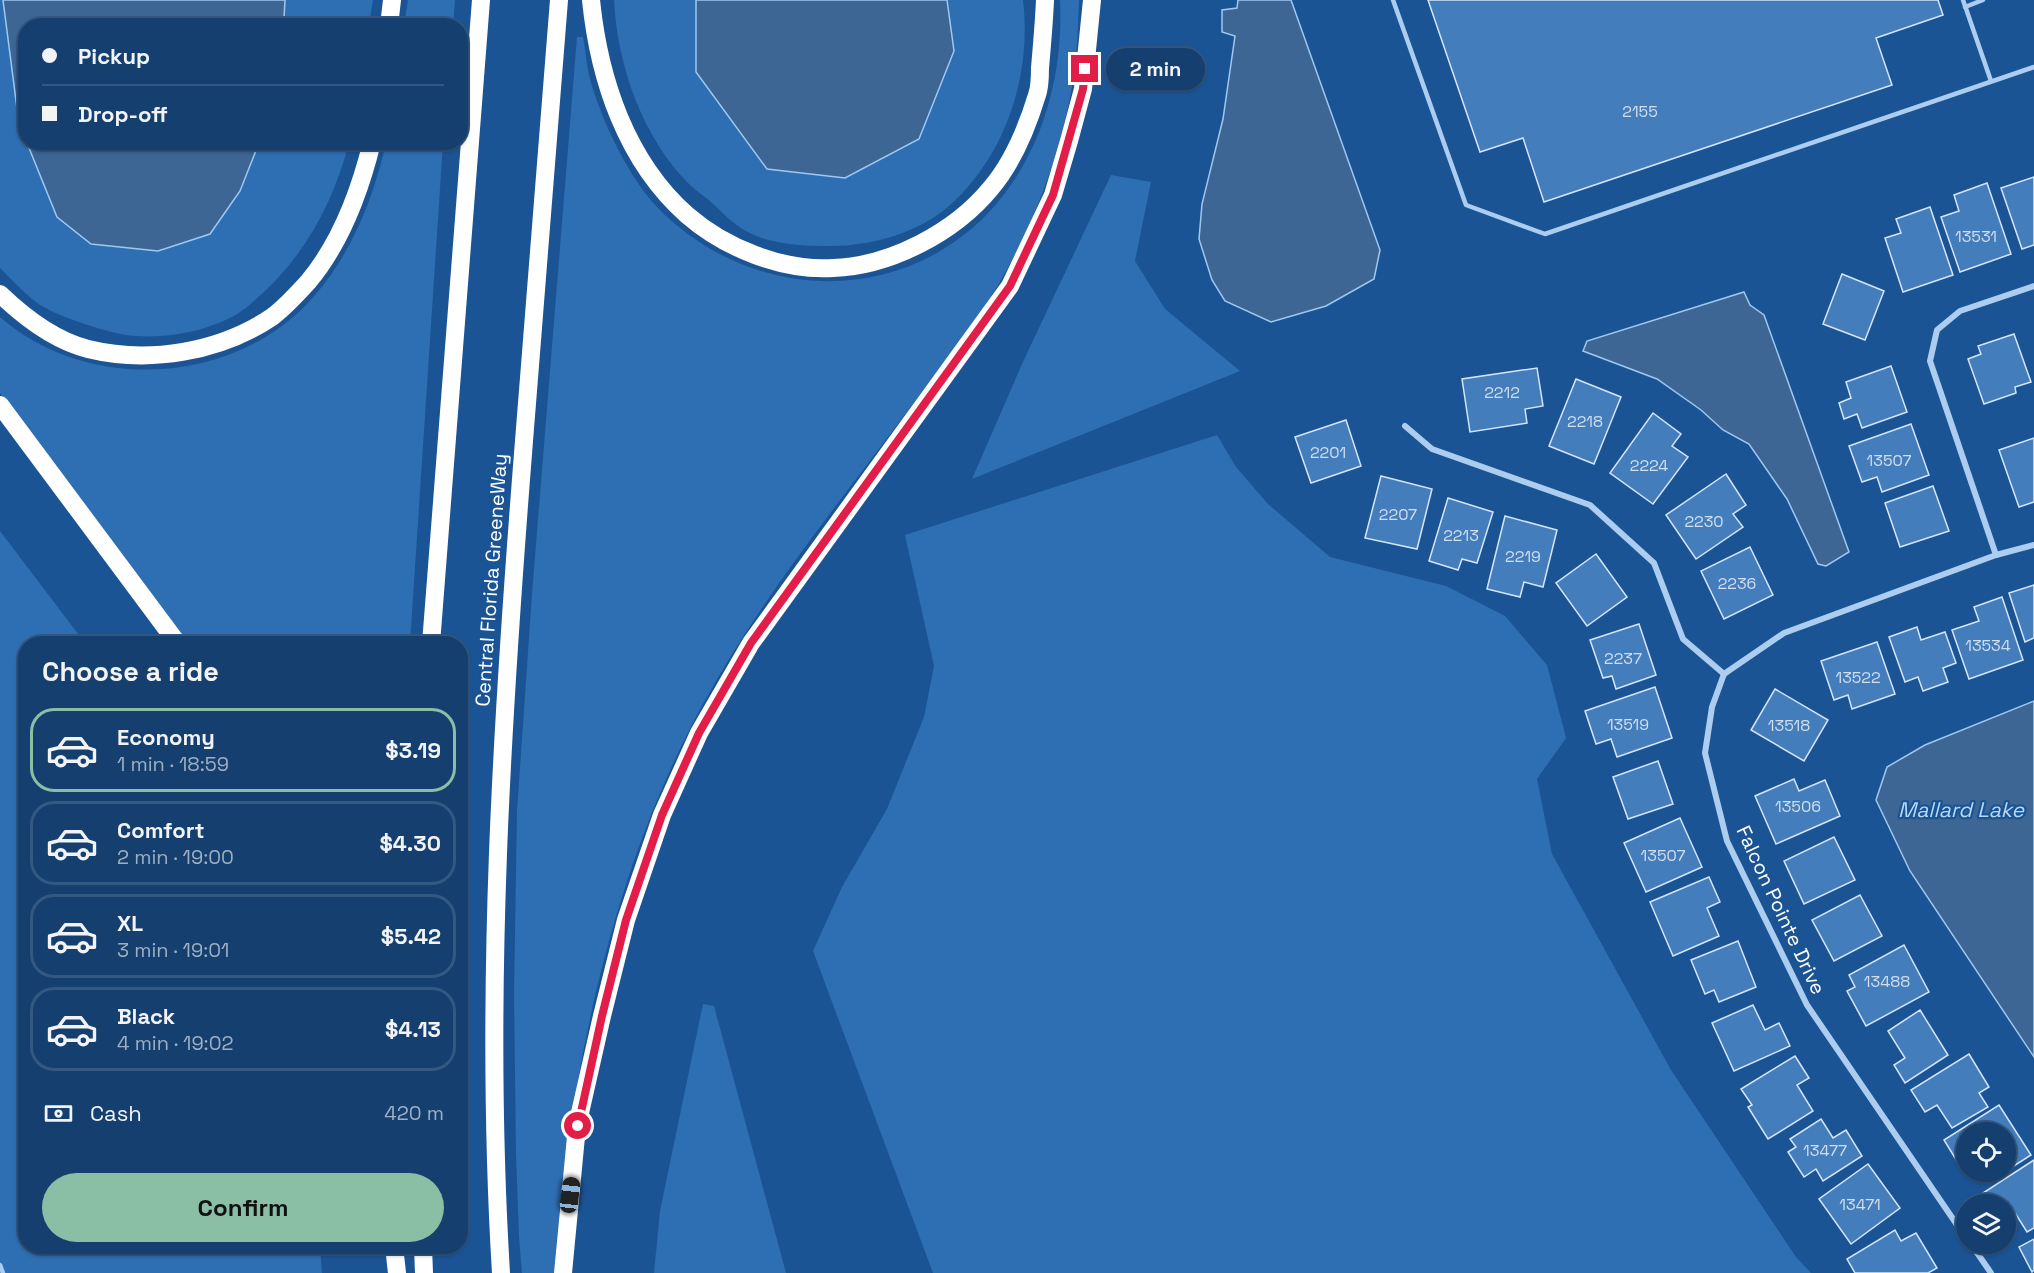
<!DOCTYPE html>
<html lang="en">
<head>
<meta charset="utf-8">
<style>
  body { margin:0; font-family:"Space Grotesk",sans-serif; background:#1d4674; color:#f1f3f6; height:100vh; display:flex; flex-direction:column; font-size:22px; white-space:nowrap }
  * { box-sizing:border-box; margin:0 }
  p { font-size:20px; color:#9dafc3 }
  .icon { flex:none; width:33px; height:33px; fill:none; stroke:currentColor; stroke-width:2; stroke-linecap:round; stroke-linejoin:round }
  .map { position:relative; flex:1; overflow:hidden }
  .side { position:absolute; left:18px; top:636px; width:450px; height:618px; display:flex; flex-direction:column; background:#143f6f; border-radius:24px; box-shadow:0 2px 4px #0004,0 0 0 2px #335882 }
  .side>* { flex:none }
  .hud { position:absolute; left:18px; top:18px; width:450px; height:132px; border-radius:24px; box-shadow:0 2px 4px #0004,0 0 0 2px #335882; display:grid; align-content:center; height:132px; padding:0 24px; background:#143f6f }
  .fabs { position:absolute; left:1956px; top:1122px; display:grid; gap:12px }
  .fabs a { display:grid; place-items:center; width:60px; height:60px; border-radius:50%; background:#143f6f; box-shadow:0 2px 4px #0004,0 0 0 2px #335882; font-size:30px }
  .end { position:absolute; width:27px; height:27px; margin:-14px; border:8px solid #e11d48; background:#fff; box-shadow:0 0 0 3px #fff }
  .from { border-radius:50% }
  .bubble { position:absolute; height:42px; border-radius:21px; background:#143f6f; box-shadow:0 2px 4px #0004,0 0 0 2px #335882; font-size:20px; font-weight:700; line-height:42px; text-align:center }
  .car { position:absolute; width:18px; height:36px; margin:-18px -9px; border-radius:8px; box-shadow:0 0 4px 2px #0007; background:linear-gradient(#222 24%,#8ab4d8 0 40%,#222 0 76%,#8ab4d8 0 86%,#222 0) }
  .hud b { display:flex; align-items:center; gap:21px; height:57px; font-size:22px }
  .hud b+b { border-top:2px solid #335882 }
  .hud i { width:15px; height:15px; background:#f1f3f6 }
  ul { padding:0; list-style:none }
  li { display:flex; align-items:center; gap:18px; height:84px; margin:0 12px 9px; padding:0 12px; border:3px solid #335882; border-radius:24px }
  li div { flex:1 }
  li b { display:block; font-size:22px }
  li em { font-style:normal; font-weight:700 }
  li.on { border-color:#8abfa5 }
  li>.icon { width:54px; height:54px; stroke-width:1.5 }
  h2 { padding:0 24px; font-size:27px; line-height:72px }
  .pay { display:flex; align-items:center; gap:15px; height:66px; padding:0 24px; font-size:22px }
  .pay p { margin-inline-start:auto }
  .cta { display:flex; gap:12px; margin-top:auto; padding:12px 24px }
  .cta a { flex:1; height:69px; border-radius:36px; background:#8abfa5; color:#111; font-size:24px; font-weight:700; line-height:69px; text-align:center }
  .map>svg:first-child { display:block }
  .green { fill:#2e6eb2 }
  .water { fill:#3d6694; stroke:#9fc8f1; stroke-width:1.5 }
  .building { fill:#447dbb; stroke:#d3e6fb; stroke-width:1.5 }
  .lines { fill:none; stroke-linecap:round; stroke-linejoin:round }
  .lane { stroke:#accdef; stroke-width:4.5 }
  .street { stroke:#accdef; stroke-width:6 }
  .highway { stroke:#fff; stroke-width:18 }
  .route { stroke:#e11d48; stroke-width:8 }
  .labels { text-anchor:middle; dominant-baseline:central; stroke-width:4.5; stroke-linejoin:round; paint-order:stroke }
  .number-label { font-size:16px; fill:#d0deee }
  .street-label { font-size:20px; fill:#fff; stroke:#1b5494 }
  .water-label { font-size:21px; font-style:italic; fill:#b9d7f6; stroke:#1b5494 }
</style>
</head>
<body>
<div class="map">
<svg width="2034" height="1273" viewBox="0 0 2034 1273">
  <rect width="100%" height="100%" fill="#1b5494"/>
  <!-- green -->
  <g class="green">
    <path d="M0,0H3L6,9L19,124L26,142L240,191L259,143H349C334,200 308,250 265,291C256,299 247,308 237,314C207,332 160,340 126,335C108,332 91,326 73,320C62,316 50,311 40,305C25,294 13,281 0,268Z"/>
    <path d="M285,0H373L369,25L279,26L284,18Z"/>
    <path d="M408,0H455L453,25H404Z"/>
    <path d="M614,0H696V72L954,51L947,0H1023C1032,74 1006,156 949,206C918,233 871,246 831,246C803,246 771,245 746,231C733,224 723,213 712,203C705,196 697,192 690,185C643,139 617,65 614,0Z"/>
    <path d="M1060,0H1079C1078,19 1078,38 1076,56C1069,128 1044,200 1010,264C985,312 950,354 918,397C844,497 763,594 703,704C609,876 569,1079 554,1273H522L519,1237L516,1153L514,994L517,811L532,594L577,37H583C586,53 587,71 592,86C604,125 630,180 659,209C746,297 885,308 978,223C1039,167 1064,80 1060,0Z"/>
    <path d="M386,143H443L410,643H188L0,393V317C85,392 228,386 307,304C349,260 373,201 386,143Z"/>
    <path d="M1111,175L1151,182L1135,261L1165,309L1240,371L972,479L1022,364Z"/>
    <path d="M1217,435L1236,467L1268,504L1330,557L1446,586L1505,616L1547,665L1566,738L1537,779L1552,854L1671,1070L1796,1257L1811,1273H933L813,951L842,887L887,809L924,717L934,666L905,535Z"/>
    <path d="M0,531L85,643L26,644V1246L320,1247L322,1273H0Z"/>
    <path d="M703,1004L714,1006L786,1273H654L660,1211Z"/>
  </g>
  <!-- water -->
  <g class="water">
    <path d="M3,0H285L284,18L279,25L26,26L25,139L19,124Z"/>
    <path d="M696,0H947L954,51L919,139L845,178L767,169L696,72Z"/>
    <path d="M1238,0H1291L1380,250L1374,279L1326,306L1271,322L1225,301L1212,280L1199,239L1202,204L1223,119L1235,36L1222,32V10L1237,8Z"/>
    <path d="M27,143H259L240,191L210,234L158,251L91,244L57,217Z"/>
    <path d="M1744,292L1750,305L1764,315L1849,552L1826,566L1818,564L1787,499L1749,444L1723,430L1701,410L1657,379L1583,351L1587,341Z"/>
    <path d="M2034,701V1057L1910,871L1876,800L1887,767L1925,745Z"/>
  </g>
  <!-- building -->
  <g class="building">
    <path d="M1428,0H1938L1943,15L1876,38L1892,85L1544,202L1523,138L1480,152Z"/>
    <path d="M2034,177V245L2022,249L2001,188Z"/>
    <path d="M1987,183L2011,254L1960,272L1941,217L1959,211L1954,195Z"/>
    <path d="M1930,207L1953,275L1903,292L1885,238L1901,233L1896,219Z"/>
    <path d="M1842,274L1884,291L1865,340L1823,324Z"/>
    <path d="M2014,334L2031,382L2015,387L2016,393L1984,404L1968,359L1981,354L1978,346Z"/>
    <path d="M1891,366L1907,412L1862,428L1857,414L1844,419L1839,403L1851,398L1846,382Z"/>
    <path d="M1537,368L1543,406L1525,409L1527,423L1470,432L1462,379Z"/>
    <path d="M1576,379L1621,397L1594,464L1549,446Z"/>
    <path d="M1653,413L1681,434L1672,446L1688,457L1653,504L1610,473Z"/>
    <path d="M1346,420L1361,466L1311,483L1295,437Z"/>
    <path d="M1911,424L1929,475L1882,492L1877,477L1862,482L1849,446Z"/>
    <path d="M2034,438V502L2019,507L1999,450Z"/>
    <path d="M1726,474L1746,505L1733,514L1743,527L1696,559L1666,515Z"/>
    <path d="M1381,476L1432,489L1417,549L1365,538Z"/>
    <path d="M1933,486L1949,531L1900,547L1885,503Z"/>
    <path d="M1448,498L1493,512L1477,563L1462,559L1458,570L1429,561Z"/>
    <path d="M1505,516L1557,530L1543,587L1524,582L1520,597L1487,589Z"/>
    <path d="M1750,547L1773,595L1724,619L1701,571Z"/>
    <path d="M1596,554L1627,597L1587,626L1556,583Z"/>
    <path d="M2034,585V638L2025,642L2009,593Z"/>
    <path d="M2002,597L2023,660L1969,679L1952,630L1979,621L1974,607Z"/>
    <path d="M1639,624L1656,675L1616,689L1612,676L1603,678L1590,640Z"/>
    <path d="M1917,627L1921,640L1945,632L1956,663L1943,668L1948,682L1923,691L1918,677L1905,682L1889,637Z"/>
    <path d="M1877,642L1895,694L1852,709L1848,695L1834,700L1821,661Z"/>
    <path d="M1655,687L1672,738L1617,757L1611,739L1596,744L1585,711Z"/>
    <path d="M1775,689L1828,720L1804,761L1751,730Z"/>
    <path d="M1658,761L1673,804L1628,819L1613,777Z"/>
    <path d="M1794,779L1799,791L1825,780L1840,816L1776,844L1755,796Z"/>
    <path d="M1680,818L1702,867L1646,892L1624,843Z"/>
    <path d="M1834,837L1855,880L1804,904L1784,861Z"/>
    <path d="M1709,877L1720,902L1707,908L1719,936L1673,956L1650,902Z"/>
    <path d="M1860,895L1882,936L1834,961L1812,920Z"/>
    <path d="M1738,941L1756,987L1719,1002L1714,990L1705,994L1691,960Z"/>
    <path d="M1904,945L1929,992L1866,1026L1847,991L1855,987L1849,975Z"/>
    <path d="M1753,1005L1765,1030L1779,1023L1790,1046L1734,1071L1712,1023Z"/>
    <path d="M1920,1010L1948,1055L1905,1083L1894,1065L1905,1058L1888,1031Z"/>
    <path d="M1969,1054L1989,1087L1979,1093L1988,1107L1952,1128L1937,1105L1925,1112L1911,1090Z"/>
    <path d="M1795,1056L1809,1078L1797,1085L1813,1111L1768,1139L1748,1107L1752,1105L1741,1089Z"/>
    <path d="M1999,1105L2031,1155L1989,1182L1983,1172H2006V1132H1966V1161L1960,1166L1944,1140Z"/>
    <path d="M1821,1119L1833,1138L1846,1130L1862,1156L1823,1181L1816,1169L1804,1177L1788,1152L1796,1147L1790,1139Z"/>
    <path d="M2034,1160V1228L2027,1232L2012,1208L2006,1212V1204H1990L1983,1193Z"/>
    <path d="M1868,1164L1900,1208L1851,1244L1819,1199Z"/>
    <path d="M1895,1230L1901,1241L1916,1233L1937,1268L1928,1273H1855L1847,1259Z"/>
    <path d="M2034,1239V1270L2032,1272L2019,1247Z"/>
  </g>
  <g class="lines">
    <!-- lane -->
    <g class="lane">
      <path d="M1393,0L1466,205L1545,234L2034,67"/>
      <path d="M1963,0L1991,81"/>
      <path d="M1965,7L1983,0"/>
      <path d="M0,1265L3,1273"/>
    </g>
    <!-- street -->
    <g class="street">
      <path d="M1405,426L1432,449L1590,505L1654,563L1683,639L1724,674"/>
      <path d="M1996,555L1930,361L1937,330L1960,311L2034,286"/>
      <path d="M1966,1238L1807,1005L1727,841L1705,753L1712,707L1724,674L1784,633L1996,555L2034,545"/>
      <path d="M1971,1244L1991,1273"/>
    </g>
    <!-- highway -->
    <g class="highway">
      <path d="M591,0C599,79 626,161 687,215C725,248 782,271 833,268C891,266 955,232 991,188C1013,162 1027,128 1037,95C1040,87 1040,77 1040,68C1042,45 1044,23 1045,0"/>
      <path d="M389,26L392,0"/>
      <path d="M0,294C24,317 56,341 88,349C149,364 220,352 272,317C284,308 298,293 308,282C340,244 360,191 372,142"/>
      <path d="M0,405L178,644"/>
      <path d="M431,644L481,0"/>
      <path d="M394,1246L397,1273"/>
      <path d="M423,1246L424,1273"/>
      <path d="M501,1273C484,995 502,718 524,441C536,294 547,147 559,0"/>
      <path d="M563,1273L577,1126L602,1016L626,920L662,815L699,733L751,643L1010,286L1053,195L1069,141L1083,89L1092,0"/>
    </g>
  </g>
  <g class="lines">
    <!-- route -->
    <path class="route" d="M578,1126L602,1016L626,920L662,815L699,733L751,643L1010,286L1053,195L1083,89L1085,69"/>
  </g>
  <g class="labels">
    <!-- number labels -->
    <g class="number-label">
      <text x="1640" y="111">2155</text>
      <text x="1976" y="236">13531</text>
      <text x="1502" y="392">2212</text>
      <text x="1585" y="421">2218</text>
      <text x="1328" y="452">2201</text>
      <text x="1889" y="460">13507</text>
      <text x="1649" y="465">2224</text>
      <text x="1398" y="514">2207</text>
      <text x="1704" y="521">2230</text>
      <text x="1461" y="535">2213</text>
      <text x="1523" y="556">2219</text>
      <text x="1737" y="583">2236</text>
      <text x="1988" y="645">13534</text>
      <text x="1623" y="658">2237</text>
      <text x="1858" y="677">13522</text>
      <text x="1628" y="724">13519</text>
      <text x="1789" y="725">13518</text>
      <text x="1798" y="806">13506</text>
      <text x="1663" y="855">13507</text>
      <text x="1887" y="981">13488</text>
      <text x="1825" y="1150">13477</text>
      <text x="1860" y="1204">13471</text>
    </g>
    <!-- street labels -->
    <g class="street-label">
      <text transform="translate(491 580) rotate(-86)">Central Florida GreeneWay</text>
      <text transform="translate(1781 910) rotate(65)">Falcon Pointe Drive</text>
    </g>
    <!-- water labels -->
    <g class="water-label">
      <text x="1961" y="809">Mallard Lake</text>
    </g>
  </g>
</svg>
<div class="fabs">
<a><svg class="icon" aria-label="locate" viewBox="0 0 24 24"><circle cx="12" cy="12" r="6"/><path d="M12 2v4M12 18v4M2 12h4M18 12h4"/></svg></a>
<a><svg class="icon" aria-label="layers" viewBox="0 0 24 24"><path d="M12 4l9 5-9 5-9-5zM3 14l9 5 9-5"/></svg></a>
</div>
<i class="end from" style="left:578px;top:1126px"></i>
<i class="end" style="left:1085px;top:69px"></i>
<div class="bubble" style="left:1106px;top:48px;width:99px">2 min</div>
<i class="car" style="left:570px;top:1195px;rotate:7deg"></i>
<div class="hud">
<b><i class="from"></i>Pickup</b>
<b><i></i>Drop-off</b>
</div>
<section class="side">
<h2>Choose a ride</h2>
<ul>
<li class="on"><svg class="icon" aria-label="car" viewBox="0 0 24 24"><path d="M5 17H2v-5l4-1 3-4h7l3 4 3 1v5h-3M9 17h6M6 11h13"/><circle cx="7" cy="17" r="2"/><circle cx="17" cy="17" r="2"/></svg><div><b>Economy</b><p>1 min · 18:59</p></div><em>$3.19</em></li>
<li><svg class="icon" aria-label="car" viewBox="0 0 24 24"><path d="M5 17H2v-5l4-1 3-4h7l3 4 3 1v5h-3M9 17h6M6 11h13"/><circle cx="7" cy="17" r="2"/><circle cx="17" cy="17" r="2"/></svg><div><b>Comfort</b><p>2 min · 19:00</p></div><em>$4.30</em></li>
<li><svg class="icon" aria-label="car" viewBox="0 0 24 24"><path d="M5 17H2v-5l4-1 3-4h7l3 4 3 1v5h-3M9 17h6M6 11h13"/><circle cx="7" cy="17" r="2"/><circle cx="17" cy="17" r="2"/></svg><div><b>XL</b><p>3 min · 19:01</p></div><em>$5.42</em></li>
<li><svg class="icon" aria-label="car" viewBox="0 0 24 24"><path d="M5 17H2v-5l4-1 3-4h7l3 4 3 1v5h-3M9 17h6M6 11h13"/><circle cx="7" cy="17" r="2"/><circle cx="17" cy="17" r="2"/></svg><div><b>Black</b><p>4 min · 19:02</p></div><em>$4.13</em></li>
</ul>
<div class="pay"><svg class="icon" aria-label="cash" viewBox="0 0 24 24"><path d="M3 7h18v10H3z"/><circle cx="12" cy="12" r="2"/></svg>Cash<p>420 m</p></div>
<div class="cta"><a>Confirm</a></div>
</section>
</div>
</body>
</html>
